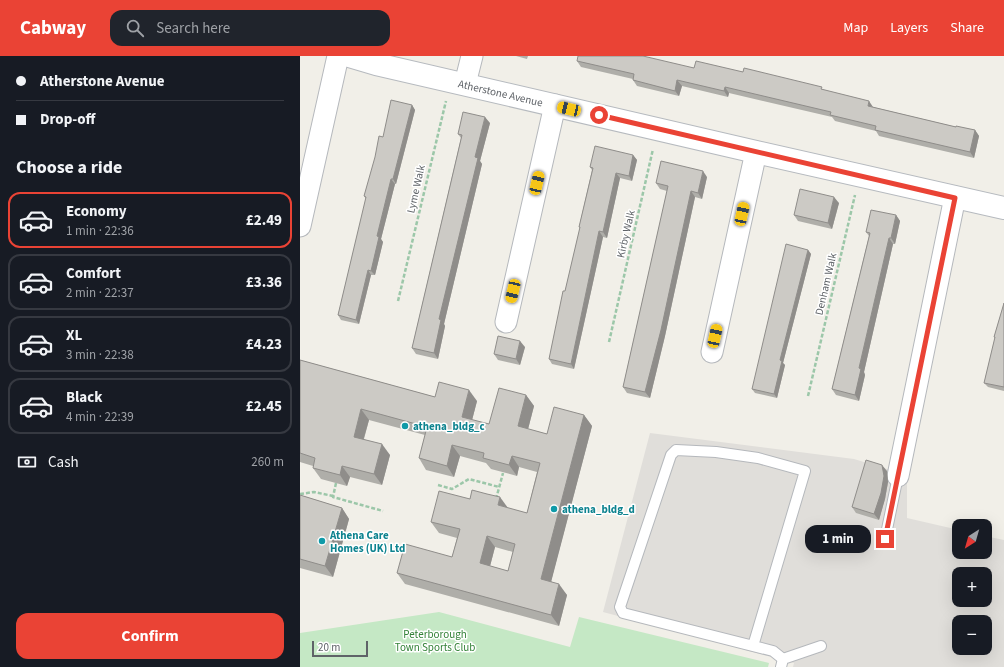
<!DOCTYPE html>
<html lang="en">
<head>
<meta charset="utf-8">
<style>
  body { margin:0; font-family:"Source Sans 3",sans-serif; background:#20242c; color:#f1f3f6; height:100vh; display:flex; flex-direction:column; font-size:15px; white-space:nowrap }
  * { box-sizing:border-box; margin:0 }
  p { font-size:13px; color:#9ea1a6 }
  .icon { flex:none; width:22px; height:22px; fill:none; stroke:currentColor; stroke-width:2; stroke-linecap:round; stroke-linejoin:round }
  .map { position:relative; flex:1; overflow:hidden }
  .side { display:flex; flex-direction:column; background:#171b24; width:300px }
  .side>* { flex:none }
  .banner { display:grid; align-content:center; height:88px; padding:0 16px; background:#171b24 }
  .needle { width:26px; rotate:217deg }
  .controls { position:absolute; left:652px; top:463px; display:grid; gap:8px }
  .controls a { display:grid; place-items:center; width:40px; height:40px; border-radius:8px; background:#171b24; box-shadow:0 4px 16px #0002; font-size:20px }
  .scale { position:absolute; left:12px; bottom:10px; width:56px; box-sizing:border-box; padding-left:4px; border:2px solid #5f6368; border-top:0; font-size:11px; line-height:14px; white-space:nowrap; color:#5f6368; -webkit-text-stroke:3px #fff; paint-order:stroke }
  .end { position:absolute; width:18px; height:18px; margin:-9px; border:5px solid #ea4335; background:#fff; box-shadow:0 0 0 2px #fff }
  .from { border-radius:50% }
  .bubble { position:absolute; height:28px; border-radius:12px; background:#171b24; box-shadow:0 4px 16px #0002; font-size:13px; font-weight:700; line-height:28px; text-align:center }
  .car { position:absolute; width:12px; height:24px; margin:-12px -6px; border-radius:5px; box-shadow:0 0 3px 1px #0007; background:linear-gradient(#f5c518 24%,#345 0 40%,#f5c518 0 76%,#345 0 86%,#f5c518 0) }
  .banner b { display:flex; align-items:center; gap:14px; height:38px; font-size:15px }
  .banner b+b { border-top:1px solid #363941 }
  .banner i { width:10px; height:10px; background:#f1f3f6 }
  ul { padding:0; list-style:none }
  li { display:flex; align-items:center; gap:12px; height:56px; margin:0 8px 6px; padding:0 8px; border:2px solid #363941; border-radius:12px }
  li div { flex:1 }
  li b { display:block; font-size:15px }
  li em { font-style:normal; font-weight:700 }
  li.active { border-color:#ea4335 }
  li>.icon { width:36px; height:36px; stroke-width:1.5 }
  h2 { padding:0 16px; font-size:18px; line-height:48px }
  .pay { display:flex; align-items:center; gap:10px; height:44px; padding:0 16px; font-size:15px }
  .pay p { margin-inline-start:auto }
  .button { display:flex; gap:8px; margin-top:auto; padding:8px 16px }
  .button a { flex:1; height:46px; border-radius:12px; background:#ea4335; color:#fff; font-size:16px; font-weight:700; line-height:46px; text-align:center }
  header { display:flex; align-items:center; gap:24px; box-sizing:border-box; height:56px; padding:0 20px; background:#ea4335; color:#fff }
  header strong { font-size:19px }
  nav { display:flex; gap:22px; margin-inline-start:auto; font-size:14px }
  .search { width:280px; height:36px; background:#20242c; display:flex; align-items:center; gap:10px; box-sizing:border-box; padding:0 14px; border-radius:12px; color:#9ea1a6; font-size:15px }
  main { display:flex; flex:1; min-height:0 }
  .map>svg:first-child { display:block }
  .industrial { fill:#e0deda; fill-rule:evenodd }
  .green { fill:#c5e8c5 }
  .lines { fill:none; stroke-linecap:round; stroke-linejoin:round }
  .lane-casing { stroke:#b5b8bc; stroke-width:12 }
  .street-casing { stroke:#b5b8bc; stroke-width:23 }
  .secondary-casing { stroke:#b6babf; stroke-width:24 }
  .path { stroke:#9cc7a9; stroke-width:2.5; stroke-dasharray:4 2; stroke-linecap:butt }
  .lane { stroke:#fff; stroke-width:10 }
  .street { stroke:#fff; stroke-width:21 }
  .secondary { stroke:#fff; stroke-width:22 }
  .wall { fill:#afaea9; fill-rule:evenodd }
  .shaded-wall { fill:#8f8d8a }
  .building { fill:#cccac5; stroke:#8f8d8a; fill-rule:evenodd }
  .route { stroke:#ea4335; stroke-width:5 }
  .culture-dot { fill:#0f9aa8; stroke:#fff; stroke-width:1.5 }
  .labels { text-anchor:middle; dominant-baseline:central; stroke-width:3; stroke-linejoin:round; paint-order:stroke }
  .street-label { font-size:11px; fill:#5f6368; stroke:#fff }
  .culture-label { font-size:11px; font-weight:bold; fill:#0d838f; stroke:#fff; text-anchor:start }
  .park-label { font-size:11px; fill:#348238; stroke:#fff }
</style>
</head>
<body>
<header>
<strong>Cabway</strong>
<div class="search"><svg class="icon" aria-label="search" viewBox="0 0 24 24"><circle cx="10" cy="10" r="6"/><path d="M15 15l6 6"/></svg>Search here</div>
<nav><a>Map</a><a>Layers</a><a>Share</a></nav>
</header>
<main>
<section class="side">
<div class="banner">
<b><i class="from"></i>Atherstone Avenue</b>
<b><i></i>Drop-off</b>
</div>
<h2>Choose a ride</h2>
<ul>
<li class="active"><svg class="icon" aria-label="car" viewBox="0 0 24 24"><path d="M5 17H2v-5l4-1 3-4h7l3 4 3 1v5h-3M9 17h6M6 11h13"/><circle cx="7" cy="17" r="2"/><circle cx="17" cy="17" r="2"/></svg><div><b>Economy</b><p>1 min · 22:36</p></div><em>£2.49</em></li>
<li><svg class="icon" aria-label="car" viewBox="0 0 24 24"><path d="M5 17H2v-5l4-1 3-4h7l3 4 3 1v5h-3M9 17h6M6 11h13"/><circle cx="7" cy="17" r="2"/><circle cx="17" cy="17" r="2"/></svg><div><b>Comfort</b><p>2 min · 22:37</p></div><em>£3.36</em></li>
<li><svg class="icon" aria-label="car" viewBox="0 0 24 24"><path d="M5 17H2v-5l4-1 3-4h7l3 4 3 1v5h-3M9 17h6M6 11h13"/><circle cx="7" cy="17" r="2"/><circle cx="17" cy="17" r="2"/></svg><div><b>XL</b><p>3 min · 22:38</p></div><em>£4.23</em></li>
<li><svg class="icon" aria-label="car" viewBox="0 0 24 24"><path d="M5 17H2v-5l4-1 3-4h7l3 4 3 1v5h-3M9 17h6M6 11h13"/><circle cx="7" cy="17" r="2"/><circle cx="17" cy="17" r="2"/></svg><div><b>Black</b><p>4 min · 22:39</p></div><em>£2.45</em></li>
</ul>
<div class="pay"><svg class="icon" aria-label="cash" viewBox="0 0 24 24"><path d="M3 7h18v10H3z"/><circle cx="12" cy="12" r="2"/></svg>Cash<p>260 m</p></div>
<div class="button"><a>Confirm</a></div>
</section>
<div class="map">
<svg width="704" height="611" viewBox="0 0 704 611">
  <rect width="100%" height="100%" fill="#f1efe8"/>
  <!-- industrial -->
  <path class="industrial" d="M350,377L554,403L607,419V462L659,474V496H685V480L704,484V611H493L494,607L303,556ZM659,518H685V544H659ZM659,566H685V592H659Z"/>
  <!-- green -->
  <path class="green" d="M139,556L270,591L279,561L469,607L468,611H0V577Z"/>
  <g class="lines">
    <!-- lane casing -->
    <g class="lane-casing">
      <g id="lane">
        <path d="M585,483L598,420"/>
        <path d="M453,590L505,415L458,402L416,396L376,394L371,399L320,551L323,557L473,595L483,603"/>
        <path d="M481,611L483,603L521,590"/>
      </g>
    </g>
    <!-- street casing -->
    <g class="street-casing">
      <g id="street">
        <path d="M165,28L172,0"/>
        <path d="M0,170L38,0"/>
        <path d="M206,266L255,49"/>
        <path d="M412,296L456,96"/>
        <path d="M598,420L655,141"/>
      </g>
    </g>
    <!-- secondary casing -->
    <g class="secondary-casing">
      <g id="secondary">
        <path id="s1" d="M49,0L76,8L456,96L704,152"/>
      </g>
    </g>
    <!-- path -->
    <g class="path">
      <path d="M98,245L146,45"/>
      <path d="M309,286L353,93"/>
      <path d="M508,340L555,139"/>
      <path d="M36,427L33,441L83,455"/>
      <path d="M138,429L152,433L169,423L199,431"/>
      <path d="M0,438L14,436L33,440"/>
      <path d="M196,443L203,417"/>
    </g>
    <!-- lane -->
    <use href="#lane" class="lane"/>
    <!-- street -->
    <use href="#street" class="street"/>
    <!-- secondary -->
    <use href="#secondary" class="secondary"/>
  </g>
  <!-- wall -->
  <g class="wall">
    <path d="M216,0H228L227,3Z"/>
    <path d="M277,5L394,12L443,16L524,34L573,51L656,71L675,74L679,80L674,102L579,80L576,75L535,65L532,61L429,37L428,41L382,30L379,40L337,30L333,24V23L281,11Z"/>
    <path d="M112,49L115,54L96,128H95L81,183L83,186L75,219H71L59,268L41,264L38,259L66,143L64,140L83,81Z"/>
    <path d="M190,67L180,105L182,108L144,268L145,270L138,303L116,298L112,292L161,82L158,78Z"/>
    <path d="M333,99L337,104L332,125L320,122L307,182L303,181L274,313L252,308L249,303L280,172L279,171L292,114L290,111Z"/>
    <path d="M407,121L402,143L395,141L365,280L350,342L327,337L323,331L367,135L360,133L356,127Z"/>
    <path d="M539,147L532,173L498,165L494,159Z"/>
    <path d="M596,159L600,165L595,188H593L564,316L565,319L559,345L536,339L532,333L569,180L566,176Z"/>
    <path d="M508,194L511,198L483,307L485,309L477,342L455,337L452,333Z"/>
    <path d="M704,247V335L688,331L684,327L695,282L694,281Z"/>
    <path d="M225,291L220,309L198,304L194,298Z"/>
    <path d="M0,304L135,341L177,345L172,364L189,368L226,339L234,350L228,373L247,378L284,359L292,370L251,525L267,539L259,570L105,528L97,517L152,501L157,482L139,477L131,466L170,443L227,457L237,416L219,411L217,420L191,413L186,407L160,400L154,421L126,414L119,402L125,379L69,364L64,383L90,399L82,429L50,421L47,430L21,423L13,412V410L0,406ZM195,491L213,496L208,515L190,510Z"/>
    <path d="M587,415L588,426L585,443L579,464L556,457L552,451Z"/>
    <path d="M0,439L42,452L49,463L33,521L0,512Z"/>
  </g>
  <!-- shaded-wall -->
  <g class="shaded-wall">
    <path d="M377,24L382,30L379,40L375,35Z"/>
    <path d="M425,31L429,37L428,41L424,35Z"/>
    <path d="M569,45L573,51L568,50Z"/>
    <path d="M112,49L115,54L96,128L93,123Z"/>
    <path d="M185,61L190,67L180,105L182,108L144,268L145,270L138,303L134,297L139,263L175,101Z"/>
    <path d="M675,74L679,80L674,102L670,96Z"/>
    <path d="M333,99L337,104L332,125L329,120Z"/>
    <path d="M403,115L407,121L402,143L398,137Z"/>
    <path d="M316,117L320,122L307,182L303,176Z"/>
    <path d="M91,123L95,128L81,183L83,186L75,219L71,215L77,180Z"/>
    <path d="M391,135L395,141L365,280L350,342L345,336Z"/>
    <path d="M534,141L539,147L532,173L528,167Z"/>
    <path d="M596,159L600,165L595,188L591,182Z"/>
    <path d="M299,175L303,181L274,313L271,308Z"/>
    <path d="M589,182L593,188L564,316L565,319L559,345L555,339L559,312Z"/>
    <path d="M508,194L511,198L483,307L485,309L477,342L474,338L480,304Z"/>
    <path d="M68,214L71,219L59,268L56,264Z"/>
    <path d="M220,285L225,291L220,309L216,303Z"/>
    <path d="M169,334L177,345L170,372L162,361Z"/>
    <path d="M226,339L234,350L226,381L218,370Z"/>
    <path d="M61,353L69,364L61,392L54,381Z"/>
    <path d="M284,359L292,370L249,534L241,523Z"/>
    <path d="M82,388L90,399L82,429L74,418Z"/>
    <path d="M152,389L160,400L154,421L147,410Z"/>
    <path d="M212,400L219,411L217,420L209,409Z"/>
    <path d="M582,409L587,415L588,426L585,443L579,464L574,458Z"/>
    <path d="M42,410L50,421L47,430L40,419Z"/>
    <path d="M200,441L208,452L198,449Z"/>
    <path d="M42,452L49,463L33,521L25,510Z"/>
    <path d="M187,480L195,491L188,518L180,507Z"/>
    <path d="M259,528L267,539L259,570L251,559Z"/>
  </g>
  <!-- building -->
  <g class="building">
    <path d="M278,0H343L394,12L396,5L443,16L444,12L522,31L521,33L569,45L568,50L656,71V70L675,74L670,96L575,74L576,70L530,59L531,56L425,31L424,35L377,24L375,35L333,24L334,18L277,5Z"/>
    <path d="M91,44L112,49L93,123H91L77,180L79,181L71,215L68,214L56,264L38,259L66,141L64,140L75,101L79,80L83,81Z"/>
    <path d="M163,56L185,61L175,101L178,102L139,263L141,264L134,297L112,292L162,79L158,78Z"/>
    <path d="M295,90L333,99L329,120L316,117L303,176L299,175L271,308L249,303L263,235H265L280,171H279L293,112L290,111Z"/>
    <path d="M361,105L403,115L398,137L391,135L361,274L345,336L323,331L368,130L356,127Z"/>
    <path d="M500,133L534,141L528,167L494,159Z"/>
    <path d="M571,154L596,159L591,182H589L559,312L561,313L555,339L532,333L570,177L566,176Z"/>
    <path d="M486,188L508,194L480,304L482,305L474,338L452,333Z"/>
    <path d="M704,247V331L684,327L695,281H694Z"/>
    <path d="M198,280L220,285L216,303L194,298Z"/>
    <path d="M0,304L135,341L139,326L169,334L162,361L189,368L199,332L226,339L218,370L247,378L254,351L284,359L241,523L259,528L251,559L97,517L105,488L152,501L160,473L131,466L139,435L170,443L172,434L187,438L200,441L198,449L227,457L240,407L212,400L209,409L183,402L184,397L152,389L147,410L119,402L127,371L61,353L54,381L82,388L74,418L42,410L40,419L13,412L15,402L0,397ZM187,480L215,488L208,515L180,507Z"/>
    <path d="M566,404L582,409L584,420L581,437L574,458L552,451Z"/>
    <path d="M0,439L42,452L25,510L0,503Z"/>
  </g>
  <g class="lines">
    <!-- route -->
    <path class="route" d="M299,59L655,142L585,483"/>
  </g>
  <!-- markers -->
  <g class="culture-dot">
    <circle cx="105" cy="370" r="4"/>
    <circle cx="254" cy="453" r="4"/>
    <circle cx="22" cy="485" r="4"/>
  </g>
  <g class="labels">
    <!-- street labels -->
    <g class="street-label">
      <text stroke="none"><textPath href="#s1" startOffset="156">Atherstone Avenue</textPath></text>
      <text transform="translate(116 133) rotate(-77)">Lyme Walk</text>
      <text transform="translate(326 178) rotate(-77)">Kirby Walk</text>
      <text transform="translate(526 228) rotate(-77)">Denham Walk</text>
    </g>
    <!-- culture labels -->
    <g class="culture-label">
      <text x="113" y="370">athena_bldg_c</text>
      <text x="262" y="453">athena_bldg_d</text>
      <text x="30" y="479">Athena Care<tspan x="30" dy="13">Homes (UK) Ltd</tspan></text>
    </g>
    <!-- park labels -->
    <g class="park-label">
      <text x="135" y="578">Peterborough<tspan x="135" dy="13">Town Sports Club</tspan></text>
    </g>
  </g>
</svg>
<div class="controls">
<a><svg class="needle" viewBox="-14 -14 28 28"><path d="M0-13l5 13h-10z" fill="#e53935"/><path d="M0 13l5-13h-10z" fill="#9ea1a6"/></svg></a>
<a>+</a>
<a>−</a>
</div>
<div class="scale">20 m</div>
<i class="end from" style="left:299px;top:59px"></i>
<i class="end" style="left:585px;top:483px"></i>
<div class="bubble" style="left:505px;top:469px;width:66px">1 min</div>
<i class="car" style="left:269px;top:53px;rotate:283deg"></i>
<i class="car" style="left:237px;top:127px;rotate:13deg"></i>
<i class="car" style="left:442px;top:158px;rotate:12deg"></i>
<i class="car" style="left:213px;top:235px;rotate:193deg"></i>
<i class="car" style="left:415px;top:280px;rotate:12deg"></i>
</div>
</main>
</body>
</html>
